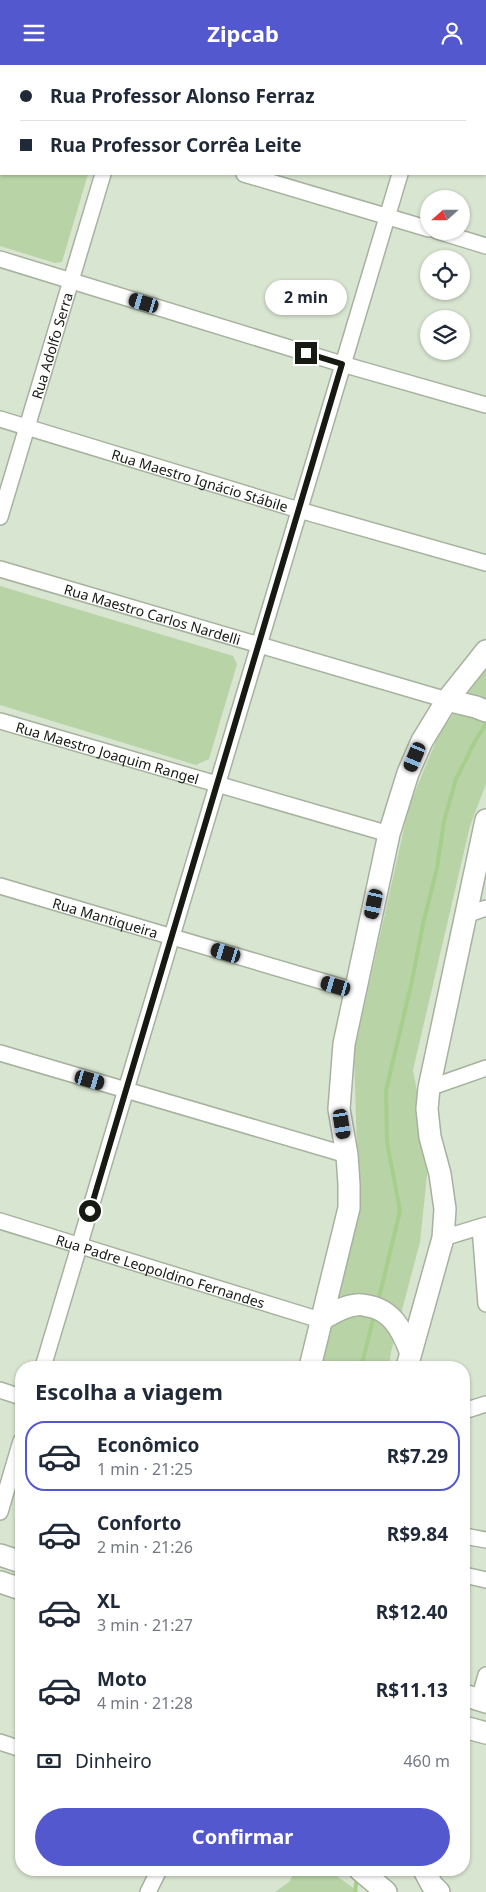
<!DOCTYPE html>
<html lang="pt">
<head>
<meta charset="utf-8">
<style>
  body { margin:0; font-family:"Noto Sans",sans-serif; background:#f6f6f7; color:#1f2937; height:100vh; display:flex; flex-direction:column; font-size:19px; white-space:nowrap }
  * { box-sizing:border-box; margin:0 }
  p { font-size:16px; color:#747a83 }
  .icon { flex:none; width:28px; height:28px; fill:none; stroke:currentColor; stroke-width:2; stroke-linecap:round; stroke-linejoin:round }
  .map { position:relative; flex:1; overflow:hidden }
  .sheet { position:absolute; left:15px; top:1296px; width:455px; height:515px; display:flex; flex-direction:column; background:#fff; border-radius:20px; box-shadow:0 1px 4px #0004 }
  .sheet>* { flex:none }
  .top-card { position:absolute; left:0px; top:0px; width:486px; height:110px; box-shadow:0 1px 4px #0004; display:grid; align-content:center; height:110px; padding:0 20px; background:#fff }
  .needle { width:32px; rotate:249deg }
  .fabs { position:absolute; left:420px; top:125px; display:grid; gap:10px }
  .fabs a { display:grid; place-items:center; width:50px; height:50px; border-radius:50%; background:#fff; box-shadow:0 1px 4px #0004; font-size:25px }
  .end { position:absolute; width:22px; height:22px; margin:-11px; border:6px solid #161a13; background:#fff; box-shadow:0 0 0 2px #fff }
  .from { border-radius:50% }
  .bubble { position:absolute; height:35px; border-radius:18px; background:#fff; box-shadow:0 1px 4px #0004; font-size:16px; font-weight:700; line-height:35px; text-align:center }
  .car { position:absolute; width:15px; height:30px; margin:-15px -8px; border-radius:6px; box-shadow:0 0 4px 1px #0007; background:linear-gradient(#222 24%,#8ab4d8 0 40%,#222 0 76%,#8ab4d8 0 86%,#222 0) }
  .top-card b { display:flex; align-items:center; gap:18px; height:48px; font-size:19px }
  .top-card b+b { border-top:1px solid #e0e1e3 }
  .top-card i { width:12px; height:12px; background:#1f2937 }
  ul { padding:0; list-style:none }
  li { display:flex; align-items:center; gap:15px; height:70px; margin:0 10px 8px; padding:0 10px; border:2px solid transparent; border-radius:20px }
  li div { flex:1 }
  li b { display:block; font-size:19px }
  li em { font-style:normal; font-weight:700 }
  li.active { border-color:#5358cf }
  li>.icon { width:45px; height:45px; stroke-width:1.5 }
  h2 { padding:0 20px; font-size:22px; line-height:60px }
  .pay { display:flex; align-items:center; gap:12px; height:55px; padding:0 20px; font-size:19px }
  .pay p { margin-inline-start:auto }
  .primary-button { display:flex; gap:10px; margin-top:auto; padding:10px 20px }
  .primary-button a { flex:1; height:58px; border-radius:30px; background:#5358cf; color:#fff; font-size:20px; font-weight:700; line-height:58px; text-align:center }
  header { display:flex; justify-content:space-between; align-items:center; height:65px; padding:0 20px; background:#5358cf; color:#fff; font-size:22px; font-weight:700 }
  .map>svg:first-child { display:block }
  .green { fill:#b8d3a6 }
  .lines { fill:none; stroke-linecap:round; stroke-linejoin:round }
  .stream { stroke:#a7cf8c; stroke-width:4 }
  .street-casing { stroke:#a6b29f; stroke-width:18 }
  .secondary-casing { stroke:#a6b29f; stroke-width:24 }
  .street { stroke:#fff; stroke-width:15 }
  .secondary { stroke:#fff; stroke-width:21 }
  .route { stroke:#161a13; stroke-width:6 }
  .labels { text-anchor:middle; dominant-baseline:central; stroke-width:5; stroke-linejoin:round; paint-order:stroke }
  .street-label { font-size:14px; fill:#161a13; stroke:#d8e5d0 }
</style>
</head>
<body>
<header><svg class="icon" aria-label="menu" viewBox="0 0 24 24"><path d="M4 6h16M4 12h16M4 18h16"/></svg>Zipcab<svg class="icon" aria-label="person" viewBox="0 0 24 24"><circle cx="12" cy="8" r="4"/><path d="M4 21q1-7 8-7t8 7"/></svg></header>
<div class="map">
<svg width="486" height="1827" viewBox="0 0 486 1827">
  <rect width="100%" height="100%" fill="#d8e5d0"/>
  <!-- green -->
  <g class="green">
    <path d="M0,53L1,109H88L62,197L55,198L0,181Z"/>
    <path d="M0,521L233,591L237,599L209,694L196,700L0,640Z"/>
    <path d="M486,603V719L470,761L413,1005L429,1091L420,1177L391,1287L389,1302H319L358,1120L354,987L409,741L439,669Z"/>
    <path d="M296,1805H328L359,1827H275L289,1817Z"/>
  </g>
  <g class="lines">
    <!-- stream -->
    <g class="stream">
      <path d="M378,1237L400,1146L387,1077L386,1025L412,916L423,859L437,803L444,756L456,714L475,676L486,659"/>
      <path d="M361,1302L374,1251"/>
      <path d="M355,1827L357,1812"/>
    </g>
    <!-- street casing -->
    <g class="street-casing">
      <g id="street">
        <path d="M404,0L408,1"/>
        <path d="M135,1V0"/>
        <path d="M431,1L432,0"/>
        <path d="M485,24H486"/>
        <path d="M0,36L1,37"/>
        <path d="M244,109L429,164"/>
        <path d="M437,166L486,181"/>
        <path d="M0,194L342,299L486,340"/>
        <path id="s1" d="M0,354L299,445L486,498"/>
        <path id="s2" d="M0,452L103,109"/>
        <path id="s3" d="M0,504L447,635"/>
        <path id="s4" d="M0,656L389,769"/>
        <path id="s5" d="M0,821L355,926"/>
        <path d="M466,850L486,843"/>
        <path d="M0,988L347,1090"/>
        <path d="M429,1023L486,1003"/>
        <path id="s6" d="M0,1156L320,1255"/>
        <path d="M480,1162L486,1239"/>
        <path d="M443,1173L486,1160"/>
        <path d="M43,1302L400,109"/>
        <path d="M0,1325L21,1332"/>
        <path d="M464,1346L486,1339"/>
        <path d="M0,1447L21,1376"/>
        <path d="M464,1471L486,1475"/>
        <path d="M464,1510L486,1515"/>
        <path d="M479,1635L486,1610"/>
        <path d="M0,1677L21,1684"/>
        <path d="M148,1827L159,1805"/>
      </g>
    </g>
    <!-- secondary casing -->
    <g class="secondary-casing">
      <g id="secondary">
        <path d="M447,635L476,642L486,646"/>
        <path d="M320,1255C332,1249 343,1241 356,1240C360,1239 364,1240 368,1241C392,1245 402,1265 410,1286"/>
        <path d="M310,1302L349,1143V1119L347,1090L339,1044L344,979L389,769L408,708L422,676L447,635L486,586"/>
        <path d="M407,1302L443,1173L445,1144L440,1109L430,1072L427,1044L429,1023L486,755"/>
        <path d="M0,1490L21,1497"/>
        <path d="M0,1517L21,1524"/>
        <path d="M464,1630L486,1637"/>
        <path d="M464,1662L486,1668"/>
        <path d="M360,1805L386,1827"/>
        <path d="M424,1805L432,1820L439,1827"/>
      </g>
    </g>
    <!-- street -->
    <use href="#street" class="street"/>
    <!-- secondary -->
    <use href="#secondary" class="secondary"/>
  </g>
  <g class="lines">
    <!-- route -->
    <path class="route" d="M90,1146L342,299L306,288"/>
  </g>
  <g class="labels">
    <!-- street labels -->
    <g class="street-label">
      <text stroke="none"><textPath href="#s2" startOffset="179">Rua Adolfo Serra</textPath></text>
      <text stroke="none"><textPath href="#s1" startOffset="209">Rua Maestro Ignácio Stábile</textPath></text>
      <text stroke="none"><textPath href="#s3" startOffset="159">Rua Maestro Carlos Nardelli</textPath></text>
      <text stroke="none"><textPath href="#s4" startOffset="112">Rua Maestro Joaquim Rangel</textPath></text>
      <text stroke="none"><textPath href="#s5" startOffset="110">Rua Mantiqueira</textPath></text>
      <text stroke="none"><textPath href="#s6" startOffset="168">Rua Padre Leopoldino Fernandes</textPath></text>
    </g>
  </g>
</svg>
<div class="fabs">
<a><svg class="needle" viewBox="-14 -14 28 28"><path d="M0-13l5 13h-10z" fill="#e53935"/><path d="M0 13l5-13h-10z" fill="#747a83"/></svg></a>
<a><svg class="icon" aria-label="locate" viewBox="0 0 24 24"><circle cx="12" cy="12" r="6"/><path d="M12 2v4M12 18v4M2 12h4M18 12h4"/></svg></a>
<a><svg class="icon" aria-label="layers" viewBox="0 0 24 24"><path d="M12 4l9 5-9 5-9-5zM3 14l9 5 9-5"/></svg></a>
</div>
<i class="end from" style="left:90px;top:1146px"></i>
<i class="end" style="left:306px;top:288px"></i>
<div class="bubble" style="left:265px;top:215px;width:82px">2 min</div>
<i class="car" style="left:144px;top:238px;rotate:287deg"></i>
<i class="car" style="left:415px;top:692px;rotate:203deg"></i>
<i class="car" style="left:374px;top:839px;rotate:192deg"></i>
<i class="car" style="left:226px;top:888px;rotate:287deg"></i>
<i class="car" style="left:336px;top:921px;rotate:286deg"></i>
<i class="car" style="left:90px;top:1015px;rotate:106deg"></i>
<i class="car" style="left:342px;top:1059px;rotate:171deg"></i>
<div class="top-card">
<b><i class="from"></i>Rua Professor Alonso Ferraz</b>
<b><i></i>Rua Professor Corrêa Leite</b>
</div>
<section class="sheet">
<h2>Escolha a viagem</h2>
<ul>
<li class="active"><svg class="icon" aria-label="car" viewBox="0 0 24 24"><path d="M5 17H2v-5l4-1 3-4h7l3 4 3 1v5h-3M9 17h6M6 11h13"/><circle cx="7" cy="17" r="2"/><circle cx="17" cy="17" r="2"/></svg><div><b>Econômico</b><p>1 min · 21:25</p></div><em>R$7.29</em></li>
<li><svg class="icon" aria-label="car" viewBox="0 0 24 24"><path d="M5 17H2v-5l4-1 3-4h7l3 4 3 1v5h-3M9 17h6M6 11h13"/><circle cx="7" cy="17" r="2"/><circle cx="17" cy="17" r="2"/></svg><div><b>Conforto</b><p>2 min · 21:26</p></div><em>R$9.84</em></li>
<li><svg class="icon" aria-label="car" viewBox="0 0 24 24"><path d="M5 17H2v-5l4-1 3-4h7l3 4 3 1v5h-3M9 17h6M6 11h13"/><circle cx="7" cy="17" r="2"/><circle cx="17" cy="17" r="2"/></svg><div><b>XL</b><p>3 min · 21:27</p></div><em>R$12.40</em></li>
<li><svg class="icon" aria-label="car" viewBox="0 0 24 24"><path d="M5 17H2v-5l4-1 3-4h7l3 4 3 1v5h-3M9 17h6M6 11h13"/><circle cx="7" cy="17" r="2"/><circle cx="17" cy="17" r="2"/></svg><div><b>Moto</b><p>4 min · 21:28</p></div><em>R$11.13</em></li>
</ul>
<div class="pay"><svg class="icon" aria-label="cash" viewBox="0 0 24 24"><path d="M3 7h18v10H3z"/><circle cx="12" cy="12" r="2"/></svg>Dinheiro<p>460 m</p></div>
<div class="primary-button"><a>Confirmar</a></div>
</section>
</div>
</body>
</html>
